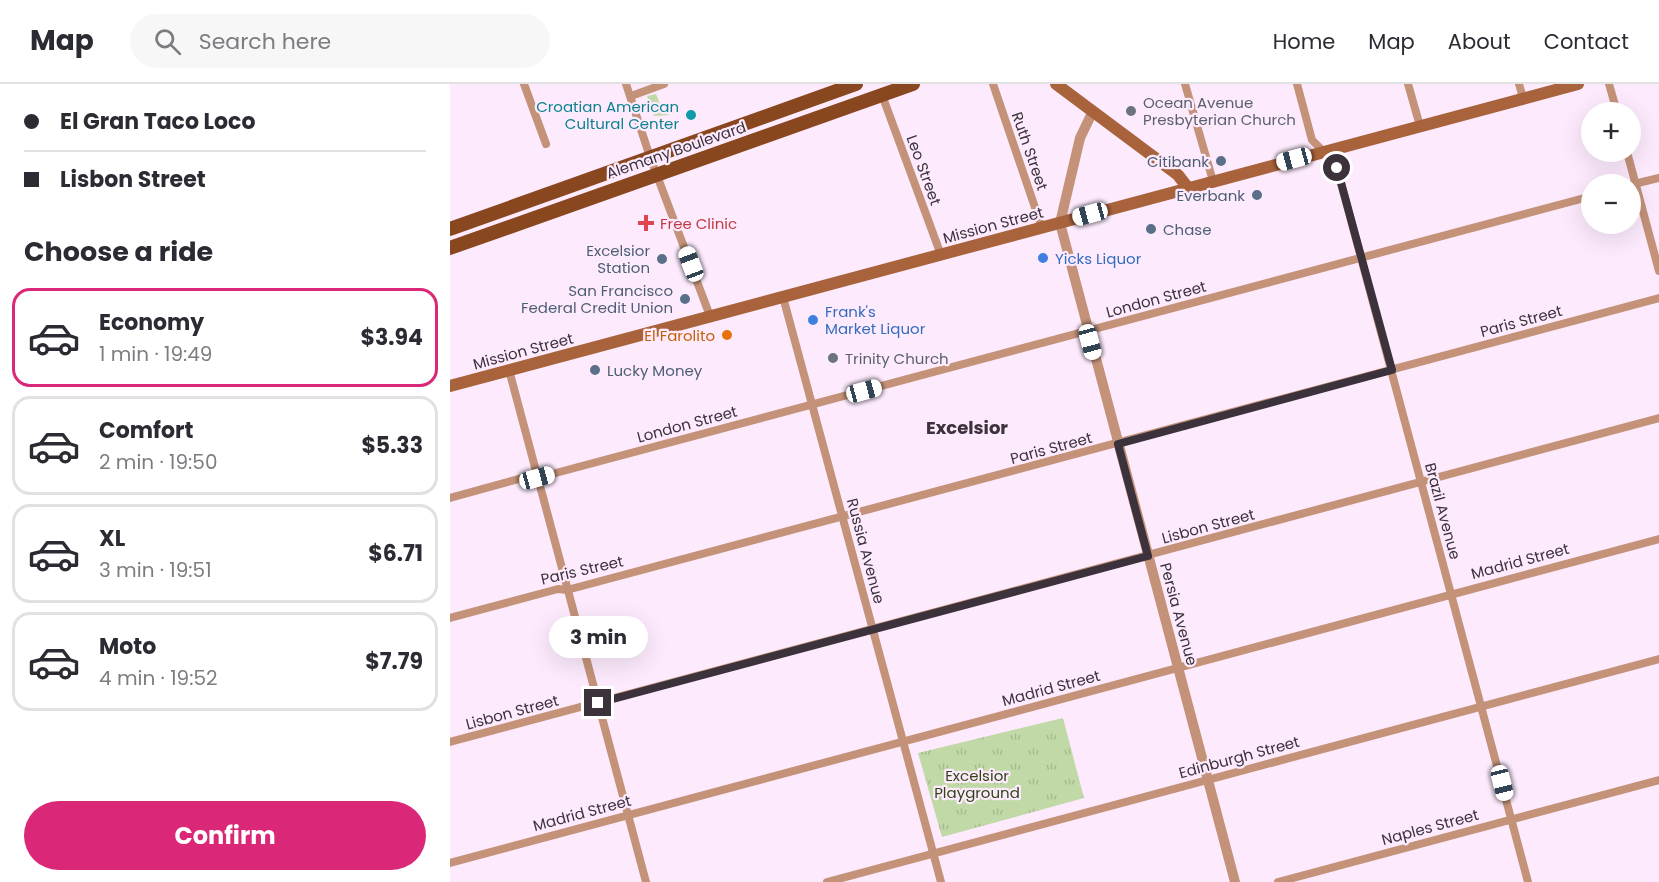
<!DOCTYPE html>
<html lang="en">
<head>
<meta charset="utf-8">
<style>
  body { margin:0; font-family:Poppins,sans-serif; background:#f7f7f7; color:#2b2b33; height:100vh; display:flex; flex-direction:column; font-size:22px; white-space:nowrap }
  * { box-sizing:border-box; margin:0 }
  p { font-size:20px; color:#7c7c81 }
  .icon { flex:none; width:33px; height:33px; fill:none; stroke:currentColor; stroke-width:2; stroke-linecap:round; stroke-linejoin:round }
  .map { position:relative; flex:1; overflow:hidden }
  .details { display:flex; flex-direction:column; background:#fff; width:450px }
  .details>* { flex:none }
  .banner { display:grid; align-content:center; height:132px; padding:0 24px; background:#fff }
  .controls { position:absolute; left:1131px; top:18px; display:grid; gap:12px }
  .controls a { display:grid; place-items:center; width:60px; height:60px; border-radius:50%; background:#fff; box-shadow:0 6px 24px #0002; font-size:30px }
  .end { position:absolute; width:27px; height:27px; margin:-14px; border:8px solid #3b323b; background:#fff; box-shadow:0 0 0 3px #fff }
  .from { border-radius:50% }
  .bubble { position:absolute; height:42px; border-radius:21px; background:#fff; box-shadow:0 6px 24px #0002; font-size:20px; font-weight:700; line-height:42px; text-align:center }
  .car { position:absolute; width:18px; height:36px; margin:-18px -9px; border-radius:8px; box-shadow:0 0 4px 2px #0007; background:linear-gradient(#fff 24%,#345 0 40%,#fff 0 76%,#345 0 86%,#fff 0) }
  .banner b { display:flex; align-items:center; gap:21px; height:57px; font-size:22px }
  .banner b+b { border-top:2px solid #e1e1e2 }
  .banner i { width:15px; height:15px; background:#2b2b33 }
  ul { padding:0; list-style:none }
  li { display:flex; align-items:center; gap:18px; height:99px; margin:0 12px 9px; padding:0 12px; border:3px solid #e1e1e2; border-radius:18px }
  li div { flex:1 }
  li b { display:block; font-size:22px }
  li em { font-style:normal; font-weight:700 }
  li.active { border-color:#db2777 }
  li>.icon { width:54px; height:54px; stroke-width:1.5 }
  h2 { padding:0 24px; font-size:27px; line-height:72px }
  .cta { display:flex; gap:12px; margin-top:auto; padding:12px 24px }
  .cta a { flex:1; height:69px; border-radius:36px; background:#db2777; color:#fff; font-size:24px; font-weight:700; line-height:69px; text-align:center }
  header { display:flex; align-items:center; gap:36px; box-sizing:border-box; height:84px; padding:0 30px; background:#fff; border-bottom:2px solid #e1e1e2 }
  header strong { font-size:28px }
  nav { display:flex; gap:33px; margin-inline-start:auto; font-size:21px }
  .search { width:420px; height:54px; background:#f7f7f7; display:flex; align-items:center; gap:15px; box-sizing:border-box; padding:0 21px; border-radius:33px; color:#7c7c81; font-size:22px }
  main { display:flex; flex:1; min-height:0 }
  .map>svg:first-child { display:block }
  .grass { fill:#c1d9a7 }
  .park { fill:url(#park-tufts) }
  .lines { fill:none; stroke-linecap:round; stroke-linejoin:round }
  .minor { stroke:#c39279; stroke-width:8 }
  .tertiary { stroke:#c39279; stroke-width:10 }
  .secondary { stroke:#a8633c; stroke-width:12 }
  .primary { stroke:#89471f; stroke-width:14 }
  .route { stroke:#3b323b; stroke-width:8 }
  .worship-dot { fill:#6b7280; stroke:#fdebfd; stroke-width:2 }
  .culture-dot { fill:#0f9aa8; stroke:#fdebfd; stroke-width:2 }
  .service-dot { fill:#5c6f8a; stroke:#fdebfd; stroke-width:2 }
  .health-dot { fill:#e0444e; stroke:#fdebfd; stroke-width:2 }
  .shop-dot { fill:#3f7fe0; stroke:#fdebfd; stroke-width:2 }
  .food-dot { fill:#e8710a; stroke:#fdebfd; stroke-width:2 }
  .labels { text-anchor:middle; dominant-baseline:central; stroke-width:4.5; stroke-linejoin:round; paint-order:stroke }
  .worship-label { font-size:15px; fill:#5b616d; stroke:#fdebfd; text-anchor:start }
  .culture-label { font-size:15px; fill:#0d838f; stroke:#fdebfd; text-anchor:end }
  .street-label { font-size:15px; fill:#3b323b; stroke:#fdebfd }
  .service-label { font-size:15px; fill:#4e5e75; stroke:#fdebfd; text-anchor:end }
  .health-label { font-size:15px; fill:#be3a42; stroke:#fdebfd; text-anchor:start }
  .shop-label { font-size:15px; fill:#366cbe; stroke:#fdebfd; text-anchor:start }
  .food-label { font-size:15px; fill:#c56008; stroke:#fdebfd; text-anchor:end }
  .park-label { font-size:15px; fill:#314416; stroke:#fdebfd }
  .quarter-label { font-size:18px; font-weight:bold; fill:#3b323b; stroke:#fdebfd }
</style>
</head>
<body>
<header>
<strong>Map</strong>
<div class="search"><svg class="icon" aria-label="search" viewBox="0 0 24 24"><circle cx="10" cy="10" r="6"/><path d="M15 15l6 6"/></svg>Search here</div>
<nav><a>Home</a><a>Map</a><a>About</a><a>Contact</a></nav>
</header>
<main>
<section class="details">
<div class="banner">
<b><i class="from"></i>El Gran Taco Loco</b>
<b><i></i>Lisbon Street</b>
</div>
<h2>Choose a ride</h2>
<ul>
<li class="active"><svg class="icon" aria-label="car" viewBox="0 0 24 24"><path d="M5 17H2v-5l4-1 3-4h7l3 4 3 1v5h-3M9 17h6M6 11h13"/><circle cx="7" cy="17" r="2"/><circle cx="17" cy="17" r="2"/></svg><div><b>Economy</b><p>1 min · 19:49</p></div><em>$3.94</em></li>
<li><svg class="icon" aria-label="car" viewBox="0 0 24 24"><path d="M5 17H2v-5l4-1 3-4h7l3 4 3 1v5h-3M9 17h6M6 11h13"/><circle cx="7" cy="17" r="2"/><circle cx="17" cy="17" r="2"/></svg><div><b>Comfort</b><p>2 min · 19:50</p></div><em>$5.33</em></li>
<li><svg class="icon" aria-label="car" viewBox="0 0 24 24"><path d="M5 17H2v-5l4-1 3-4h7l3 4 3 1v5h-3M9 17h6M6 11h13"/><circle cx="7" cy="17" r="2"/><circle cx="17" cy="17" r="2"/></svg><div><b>XL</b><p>3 min · 19:51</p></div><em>$6.71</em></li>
<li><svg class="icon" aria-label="car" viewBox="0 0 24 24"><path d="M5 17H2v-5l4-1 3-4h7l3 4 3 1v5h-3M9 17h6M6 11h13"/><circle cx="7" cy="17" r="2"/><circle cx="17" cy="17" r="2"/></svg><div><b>Moto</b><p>4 min · 19:52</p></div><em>$7.79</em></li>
</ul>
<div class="cta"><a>Confirm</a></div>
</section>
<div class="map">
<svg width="1209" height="798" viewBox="0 0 1209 798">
  <defs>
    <pattern id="park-tufts" width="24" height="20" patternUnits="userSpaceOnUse" patternTransform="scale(1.5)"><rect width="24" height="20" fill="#c1d9a7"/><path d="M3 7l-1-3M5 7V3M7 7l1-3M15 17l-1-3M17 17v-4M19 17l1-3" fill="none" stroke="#a7bb91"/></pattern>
  </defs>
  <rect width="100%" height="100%" fill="#fdebfd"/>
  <!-- grass -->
  <path class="grass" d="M206,10L212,25L217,24L219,31L204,32L197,12Z"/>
  <!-- park -->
  <path class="park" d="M613,634L634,714L492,753L468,669Z"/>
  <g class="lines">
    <!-- minor -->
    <g class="minor">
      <path d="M74,0L96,60"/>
      <path d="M176,0L200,73L260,232"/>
      <path d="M543,0L592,144"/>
      <path d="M735,0L763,97"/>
      <path d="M847,0L862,56L885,79L887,84L1078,798"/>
      <path d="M958,0L970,42"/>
      <path d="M1069,0L1073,14"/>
      <path d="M1159,0L1167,28"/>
      <path d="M432,11L491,171"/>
      <path d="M181,12L214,0"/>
      <path d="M1177,68L1209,187"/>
      <path d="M1180,101L1209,94"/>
      <path d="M333,213L491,798"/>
      <path d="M59,286L196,798"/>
      <path d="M0,414L76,393L87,394L1142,112"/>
      <path d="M0,534L108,505L117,506L1209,214"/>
      <path d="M0,658L1209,334"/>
      <path d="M0,779L1209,455"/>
      <path d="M377,798L1209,575"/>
      <path d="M828,798L1209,696"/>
    </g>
    <!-- tertiary -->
    <path class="tertiary" d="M643,27L630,54L610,139L785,798"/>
    <!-- secondary -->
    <g class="secondary">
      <path d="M606,0L728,91L738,104"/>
      <path d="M0,302L1128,0"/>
    </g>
    <!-- primary -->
    <g class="primary">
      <path d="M0,145L406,0"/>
      <path d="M0,164L463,0"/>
    </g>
  </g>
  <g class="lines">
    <!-- route -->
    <path class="route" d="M148,619L698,472L668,360L942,286L887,84"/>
  </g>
  <!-- markers -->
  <g class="worship-dot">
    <circle cx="681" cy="27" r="6"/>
    <circle cx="383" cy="274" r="6"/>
  </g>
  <circle class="culture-dot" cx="241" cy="31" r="6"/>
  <g class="service-dot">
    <circle cx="771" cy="77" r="6"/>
    <circle cx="807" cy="111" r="6"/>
    <circle cx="701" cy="145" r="6"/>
    <circle cx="212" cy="175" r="6"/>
    <circle cx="235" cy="215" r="6"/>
    <circle cx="145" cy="286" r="6"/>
  </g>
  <path class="health-dot" d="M193 130h6v6h6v6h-6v6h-6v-6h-6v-6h6z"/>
  <g class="shop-dot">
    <circle cx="593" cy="174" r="6"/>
    <circle cx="363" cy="236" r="6"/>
  </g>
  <circle class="food-dot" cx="277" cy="251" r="6"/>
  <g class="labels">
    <!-- worship labels -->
    <g class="worship-label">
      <text x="693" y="18">Ocean Avenue<tspan x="693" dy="17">Presbyterian Church</tspan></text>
      <text x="395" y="274">Trinity Church</text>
    </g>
    <!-- culture labels -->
    <g class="culture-label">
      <text x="229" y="22">Croatian American<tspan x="229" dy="17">Cultural Center</tspan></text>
    </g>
    <!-- street labels -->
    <g class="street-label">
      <text transform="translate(226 66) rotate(-19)">Alemany Boulevard</text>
      <text transform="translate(580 67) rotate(71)">Ruth Street</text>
      <text transform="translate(474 86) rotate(70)">Leo Street</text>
      <text transform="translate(543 141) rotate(-15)">Mission Street</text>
      <text transform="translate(706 215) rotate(-15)">London Street</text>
      <text transform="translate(1071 237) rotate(-15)">Paris Street</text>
      <text transform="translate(73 267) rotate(-15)">Mission Street</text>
      <text transform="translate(237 340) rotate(-15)">London Street</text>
      <text transform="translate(601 364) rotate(-15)">Paris Street</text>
      <text transform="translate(993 427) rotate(75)">Brazil Avenue</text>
      <text transform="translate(758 442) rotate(-15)">Lisbon Street</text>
      <text transform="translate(416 467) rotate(75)">Russia Avenue</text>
      <text transform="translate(1070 477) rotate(-15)">Madrid Street</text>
      <text transform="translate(132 486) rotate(-13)">Paris Street</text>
      <text transform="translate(729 530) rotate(75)">Persia Avenue</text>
      <text transform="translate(601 604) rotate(-15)">Madrid Street</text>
      <text transform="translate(62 628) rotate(-15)">Lisbon Street</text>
      <text transform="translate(789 673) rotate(-15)">Edinburgh Street</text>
      <text transform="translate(132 729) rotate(-15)">Madrid Street</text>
      <text transform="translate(980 743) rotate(-15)">Naples Street</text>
    </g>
    <!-- service labels -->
    <g class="service-label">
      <text x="759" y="77">Citibank</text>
      <text x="795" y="111">Everbank</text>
      <text x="713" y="145" text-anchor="start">Chase</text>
      <text x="200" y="166">Excelsior<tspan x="200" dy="17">Station</tspan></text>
      <text x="223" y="206">San Francisco<tspan x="223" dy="17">Federal Credit Union</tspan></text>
      <text x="157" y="286" text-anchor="start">Lucky Money</text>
    </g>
    <!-- health labels -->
    <g class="health-label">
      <text x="210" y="139">Free Clinic</text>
    </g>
    <!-- shop labels -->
    <g class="shop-label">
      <text x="605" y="174">Yicks Liquor</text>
      <text x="375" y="227">Frank's<tspan x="375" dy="17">Market Liquor</tspan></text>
    </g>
    <!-- food labels -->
    <g class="food-label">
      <text x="265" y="251">El Farolito</text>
    </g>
    <!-- park labels -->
    <g class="park-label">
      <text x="527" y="691">Excelsior<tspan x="527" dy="17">Playground</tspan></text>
    </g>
    <!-- quarter labels -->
    <g class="quarter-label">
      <text x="517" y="343">Excelsior</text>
    </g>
  </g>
</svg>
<div class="controls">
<a>+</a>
<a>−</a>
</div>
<i class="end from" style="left:887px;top:84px"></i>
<i class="end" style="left:148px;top:619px"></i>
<div class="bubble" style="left:99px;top:532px;width:99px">3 min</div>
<i class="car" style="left:844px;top:75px;rotate:255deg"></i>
<i class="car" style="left:640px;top:130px;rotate:255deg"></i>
<i class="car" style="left:241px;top:180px;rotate:339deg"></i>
<i class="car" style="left:640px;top:258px;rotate:165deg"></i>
<i class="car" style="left:414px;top:307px;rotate:75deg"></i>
<i class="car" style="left:87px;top:394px;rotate:75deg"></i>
<i class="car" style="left:1052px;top:699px;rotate:166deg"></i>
</div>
</main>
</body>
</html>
